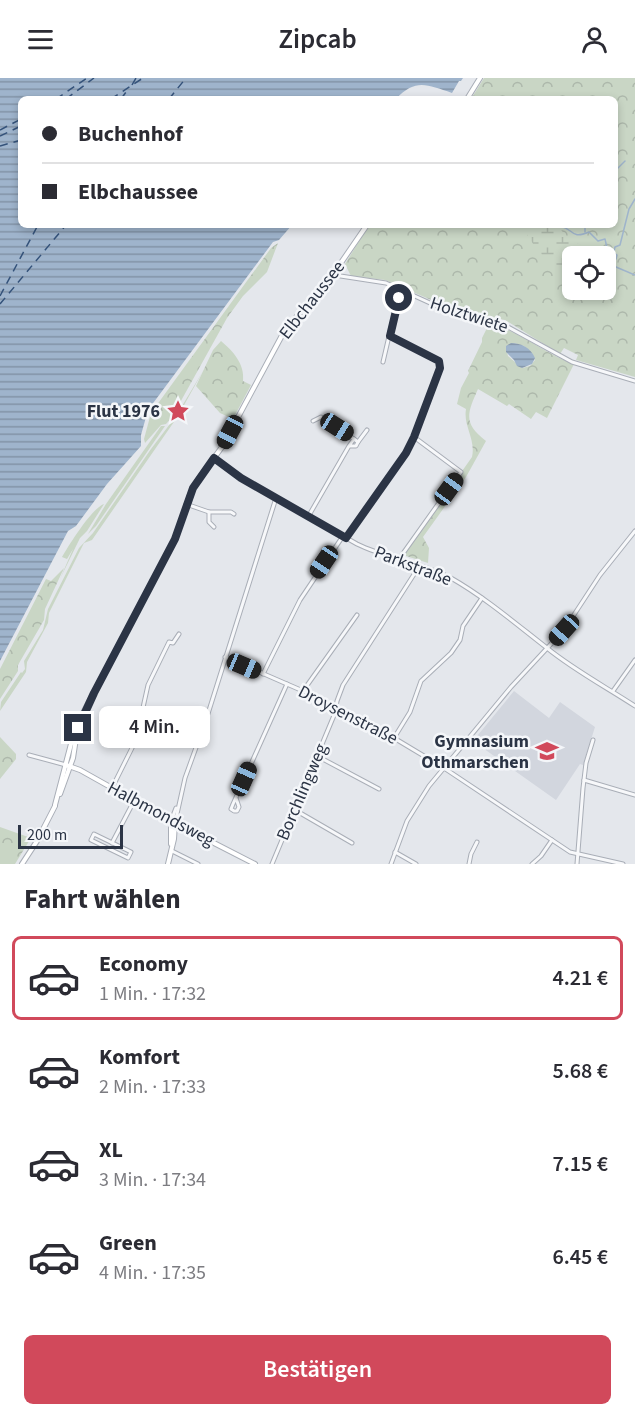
<!DOCTYPE html>
<html lang="de">
<head>
<meta charset="utf-8">
<style>
  body { margin:0; font-family:"Source Sans 3",sans-serif; background:#f7f7f7; color:#2b2b33; height:100vh; display:flex; flex-direction:column; font-size:22px; white-space:nowrap }
  * { box-sizing:border-box; margin:0 }
  p { font-size:20px; color:#7c7c81 }
  .icon { flex:none; width:33px; height:33px; fill:none; stroke:currentColor; stroke-width:2; stroke-linecap:round; stroke-linejoin:round }
  .map { position:relative; height:786px; overflow:hidden }
  .sheet { display:flex; flex-direction:column; background:#fff; flex:1 }
  .sheet>* { flex:none }
  .top-card { position:absolute; left:18px; top:18px; width:600px; height:132px; border-radius:9px; box-shadow:0 3px 9px #0003; display:grid; align-content:center; height:132px; padding:0 24px; background:#fff }
  .fabs { position:absolute; left:562px; top:168px; display:grid; gap:12px }
  .fabs a { display:grid; place-items:center; width:54px; height:54px; border-radius:9px; background:#fff; box-shadow:0 3px 9px #0003; font-size:30px }
  .scale { position:absolute; left:18px; bottom:15px; width:105px; box-sizing:border-box; padding-left:6px; border:3px solid #2b3445; border-top:0; font-size:16px; line-height:21px; white-space:nowrap; color:#2b3445; -webkit-text-stroke:4px #f4f6f9; paint-order:stroke }
  .end { position:absolute; width:27px; height:27px; margin:-14px; border:8px solid #2b3445; background:#fff; box-shadow:0 0 0 3px #fff }
  .from { border-radius:50% }
  .bubble { position:absolute; height:42px; border-radius:9px; background:#fff; box-shadow:0 3px 9px #0003; font-size:20px; font-weight:600; line-height:42px; text-align:center }
  .car { position:absolute; width:18px; height:36px; margin:-18px -9px; border-radius:8px; box-shadow:0 0 4px 2px #0007; background:linear-gradient(#222 24%,#8ab4d8 0 40%,#222 0 76%,#8ab4d8 0 86%,#222 0) }
  .top-card b { display:flex; align-items:center; gap:21px; height:57px; font-size:22px }
  .top-card b+b { border-top:2px solid #e1e1e2 }
  .top-card i { width:15px; height:15px; background:#2b2b33 }
  ul { padding:0; list-style:none }
  li { display:flex; align-items:center; gap:18px; height:84px; margin:0 12px 9px; padding:0 12px; border:3px solid transparent; border-radius:9px }
  li div { flex:1 }
  li b { display:block; font-size:22px }
  li em { font-style:normal; font-weight:600 }
  li.on { border-color:#d1495b }
  li>.icon { width:54px; height:54px; stroke-width:1.5 }
  h2 { padding:0 24px; font-size:27px; line-height:72px }
  .cta { display:flex; gap:12px; margin-top:auto; padding:12px 24px }
  .cta a { flex:1; height:69px; border-radius:9px; background:#d1495b; color:#fff; font-size:24px; font-weight:600; line-height:69px; text-align:center }
  header { display:flex; justify-content:space-between; align-items:center; height:78px; padding:0 24px; background:#fff; font-size:27px; font-weight:600 }
  .map>svg:first-child { display:block }
  .built { fill:#d2d6de }
  .green { fill:#c9d6c5 }
  .forest { fill:url(#forest-crowns); fill-rule:evenodd }
  .wetland { fill:url(#wetland-marsh) }
  .water { fill:url(#water-rules) }
  .lines { fill:none; stroke-linecap:round; stroke-linejoin:round }
  .stream { stroke:#9fb4cc; stroke-width:1.5 }
  .ferry { stroke:#34527a; stroke-width:1.5; stroke-dasharray:8 6; stroke-linecap:butt }
  .street-casing { stroke:#a9aeb7; stroke-width:5 }
  .secondary-casing { stroke:#a9aeb7; stroke-width:6 }
  .street { stroke:#f7f8fa; stroke-width:3 }
  .secondary { stroke:#fff; stroke-width:4 }
  .route { stroke:#2b3445; stroke-width:8 }
  .labels { text-anchor:middle; dominant-baseline:central; stroke-width:5; stroke-linejoin:round; paint-order:stroke }
  .street-label { font-size:18px; fill:#2b3445; stroke:#f4f6f9 }
  .poi-label { font-size:18px; font-weight:bold; fill:#2b3445; stroke:#f4f6f9; text-anchor:end }
</style>
</head>
<body>
<header><svg class="icon" aria-label="menu" viewBox="0 0 24 24"><path d="M4 6h16M4 12h16M4 18h16"/></svg>Zipcab<svg class="icon" aria-label="person" viewBox="0 0 24 24"><circle cx="12" cy="8" r="4"/><path d="M4 21q1-7 8-7t8 7"/></svg></header>
<div class="map">
<svg width="635" height="786" viewBox="0 0 635 786">
  <defs>
    <pattern id="forest-crowns" width="20" height="18" patternUnits="userSpaceOnUse" patternTransform="scale(1.5)"><rect width="20" height="18" fill="#c9d6c5"/><path d="M2 6a3 3 0 1 1 6 0M12 15a3 3 0 1 1 6 0" fill="none" stroke="#adb8ab"/></pattern>
    <pattern id="wetland-marsh" width="20" height="14" patternUnits="userSpaceOnUse" patternTransform="scale(1.5)"><rect width="20" height="14" fill="#c9d6c5"/><path d="M1 5h8M5 5V1M11 12h8M15 12V8" fill="none" stroke="#adb8ab"/></pattern>
    <pattern id="water-rules" width="6" height="5" patternUnits="userSpaceOnUse" patternTransform="scale(1.5)"><rect width="6" height="5" fill="#9fb4cc"/><path d="M0 2.5h6" fill="none" stroke="#8293a7"/></pattern>
  </defs>
  <rect width="100%" height="100%" fill="#e4e7ec"/>
  <!-- built -->
  <path class="built" d="M514,613L549,640L560,624L595,649L583,687L580,686L556,722L473,663Z"/>
  <!-- green -->
  <g class="green">
    <path d="M203,293L178,338L92,462L84,465L49,535L48,545L27,584L26,594L0,633L1,624L21,594L22,595L25,591L24,583L43,552L48,531L79,470L93,455L151,371L176,338Z"/>
    <path d="M161,348H165L96,448L88,456L106,426Z"/>
    <path d="M104,426L87,453L80,460L60,501L73,471L67,481L62,479C69,467 92,430 104,426Z"/>
  </g>
  <!-- forest -->
  <g class="forest">
    <path d="M484,0H635V299L576,282L578,277L564,270L560,276L505,242L459,234L385,202L351,198L345,186L369,147H615V21H471ZM573,178H606V212H573Z"/>
    <path d="M278,165L267,194L243,218L227,240L172,339L166,346L161,347L145,365L144,361L151,335L271,170Z"/>
    <path d="M489,246C520,252 544,276 574,286L547,340L536,334L531,341L509,326L507,328L478,311C467,336 463,345 486,363L466,399L423,459L429,470L428,485L403,477L472,379C476,361 463,348 466,331L457,326L461,310L469,295L468,293L482,264V260ZM514,265L524,268L535,282L530,288L522,290L508,278L506,270Z"/>
    <path d="M221,263C233,273 245,286 243,303L251,307L233,341L220,335L196,308L213,272Z"/>
    <path d="M64,490L45,531L44,542L18,587V593L0,621V591L46,501L51,503Z"/>
    <path d="M0,659L16,676V681L0,701Z"/>
    <path d="M0,749L31,760L15,786H0Z"/>
  </g>
  <!-- wetland -->
  <path class="wetland" d="M521,147H548L551,150H559L572,164L598,171L605,178H573V191L555,190L537,172Z"/>
  <!-- water -->
  <g class="water">
    <path d="M0,0H463L461,3H459L452,15C427,7 416,0 396,21H21V147H292L279,162L273,164L148,332L141,357V368L107,406L76,448L68,453L0,583Z"/>
    <path d="M511,265C521,265 531,270 535,280L532,286L522,290L517,288L514,282L506,274V268Z"/>
  </g>
  <g class="lines">
    <!-- stream -->
    <g class="stream">
      <path d="M477,20L478,21"/>
      <path d="M615,93L625,83"/>
      <path d="M550,147C553,148 556,147 560,148C575,151 570,162 589,154L598,163L605,161L607,170L617,177L616,181L610,180L616,189L635,197"/>
      <path d="M585,154V150L588,147"/>
      <path d="M614,173L615,169L620,167L629,131L635,121"/>
    </g>
    <!-- ferry -->
    <g class="ferry">
      <path d="M132,7L136,0"/>
      <path d="M56,21L87,0"/>
      <path d="M66,21L94,0"/>
      <path d="M111,21L143,0"/>
      <path d="M121,21L129,10"/>
      <path d="M169,21L186,0"/>
      <path d="M0,52L21,41"/>
      <path d="M0,58L21,48"/>
      <path d="M0,68L21,62"/>
      <path d="M0,218L38,147"/>
      <path d="M0,226L66,147"/>
    </g>
    <!-- street casing -->
    <g class="street-casing">
      <g id="street">
        <path d="M334,197L386,205L441,230L508,249L572,284L635,303"/>
        <path d="M383,284L400,211"/>
        <path d="M313,343L321,339L354,361"/>
        <path d="M358,364L367,352"/>
        <path d="M214,380L240,400L357,466C387,481 421,484 451,500C486,520 516,546 547,570C574,592 606,609 635,628"/>
        <path d="M186,426L209,434H231L234,436"/>
        <path d="M209,434V444L214,449"/>
        <path d="M308,439L349,368H356L358,364L354,361L349,368"/>
        <path d="M346,460L406,375L414,359L440,290L439,283L390,258"/>
        <path d="M399,481L461,394L414,359"/>
        <path d="M225,579L303,613L394,660L444,690L570,774L623,786"/>
        <path d="M263,596L300,522L343,458"/>
        <path d="M303,613L357,537"/>
        <path d="M613,613L635,582"/>
        <path d="M394,660L410,634L421,603L451,575L460,562L463,548L482,520"/>
        <path d="M29,677L66,687"/>
        <path d="M317,678L379,711"/>
        <path d="M584,702L635,717"/>
        <path d="M112,710L132,670L138,652L148,607L169,564L173,565L179,556"/>
        <path d="M236,720L239,729L237,733H234L231,731L233,726L287,606"/>
        <path d="M295,732L352,765"/>
        <path d="M171,743L176,730"/>
        <path d="M175,745L185,700L206,642L276,420"/>
        <path d="M94,756L131,774L128,780L91,762Z"/>
        <path d="M112,765L134,723"/>
        <path d="M172,773L198,786"/>
        <path d="M395,774L416,786"/>
        <path d="M272,786L335,635L337,623L343,607L420,487"/>
        <path d="M391,786L407,743L429,708L511,609L564,552L600,497L635,453"/>
        <path d="M469,786L471,776L477,764"/>
        <path d="M532,786L541,778L552,762"/>
        <path d="M577,786L583,710L586,685L593,662"/>
      </g>
    </g>
    <!-- secondary casing -->
    <g class="secondary-casing">
      <g id="secondary">
        <path d="M467,21L480,0"/>
        <path d="M66,687L80,692L171,743L255,786"/>
        <path d="M60,716L73,680L77,654"/>
        <path d="M55,727L72,662L82,637L175,461L190,417L197,403L222,369L286,250L325,208L367,147"/>
        <path d="M171,743V766"/>
        <path d="M22,786L37,763L55,728"/>
        <path d="M168,786L174,761L175,745"/>
      </g>
    </g>
    <!-- street -->
    <use href="#street" class="street"/>
    <!-- secondary -->
    <use href="#secondary" class="secondary"/>
  </g>
  <g class="lines">
    <!-- route -->
    <path class="route" d="M78,650L94,615L175,461L193,410L214,380L241,400L346,460L406,375L414,359L440,290L439,283L390,258L399,220"/>
  </g>
  <!-- icons -->
  <defs>
    <g id="sight-bare" transform="scale(1.8)"><path d="M0-6L1.8-2.2L6-1.7L2.9 1.2L3.7 5.4L0 3.3L-3.7 5.4L-2.9 1.2L-6-1.7L-1.8-2.2Z" fill="#d1495b" stroke="#f4f6f9" stroke-width="2.5" paint-order="stroke"/></g>
    <g id="school-bare" transform="scale(1.8)"><path d="M0-5L7-2L0 1L-7-2ZM-4 1L0 2.5L4 1V4Q0 6-4 4Z" fill="#d1495b" stroke="#f4f6f9" stroke-width="2.5" paint-order="stroke"/></g>
  </defs>
  <g fill-rule="evenodd">
    <use href="#sight-bare" x="178" y="333"/>
    <use href="#school-bare" x="547" y="673"/>
  </g>
  <g class="labels">
    <!-- street labels -->
    <g class="street-label">
      <text transform="translate(312 222) rotate(-52)">Elbchaussee</text>
      <text transform="translate(469 237) rotate(18)">Holztwiete</text>
      <text transform="translate(413 488) rotate(21)">Parkstraße</text>
      <text transform="translate(348 637) rotate(27)">Droysenstraße</text>
      <text transform="translate(302 714) rotate(-67)">Borchlingweg</text>
      <text transform="translate(161 736) rotate(28)">Halbmondsweg</text>
    </g>
    <!-- poi labels -->
    <g class="poi-label">
      <text x="160" y="333">Flut 1976</text>
      <text x="529" y="663">Gymnasium<tspan x="529" dy="21">Othmarschen</tspan></text>
    </g>
  </g>
</svg>
<div class="fabs">
<a><svg class="icon" aria-label="locate" viewBox="0 0 24 24"><circle cx="12" cy="12" r="6"/><path d="M12 2v4M12 18v4M2 12h4M18 12h4"/></svg></a>
</div>
<div class="scale">200 m</div>
<i class="end from" style="left:399px;top:220px"></i>
<i class="end" style="left:78px;top:650px"></i>
<div class="bubble" style="left:99px;top:628px;width:111px">4 Min.</div>
<i class="car" style="left:337px;top:349px;rotate:122deg"></i>
<i class="car" style="left:230px;top:354px;rotate:208deg"></i>
<i class="car" style="left:449px;top:411px;rotate:36deg"></i>
<i class="car" style="left:324px;top:484px;rotate:214deg"></i>
<i class="car" style="left:564px;top:552px;rotate:222deg"></i>
<i class="car" style="left:244px;top:588px;rotate:113deg"></i>
<i class="car" style="left:244px;top:701px;rotate:24deg"></i>
<div class="top-card">
<b><i class="from"></i>Buchenhof</b>
<b><i></i>Elbchaussee</b>
</div>
</div>
<section class="sheet">
<h2>Fahrt wählen</h2>
<ul>
<li class="on"><svg class="icon" aria-label="car" viewBox="0 0 24 24"><path d="M5 17H2v-5l4-1 3-4h7l3 4 3 1v5h-3M9 17h6M6 11h13"/><circle cx="7" cy="17" r="2"/><circle cx="17" cy="17" r="2"/></svg><div><b>Economy</b><p>1 Min. · 17:32</p></div><em>4.21 €</em></li>
<li><svg class="icon" aria-label="car" viewBox="0 0 24 24"><path d="M5 17H2v-5l4-1 3-4h7l3 4 3 1v5h-3M9 17h6M6 11h13"/><circle cx="7" cy="17" r="2"/><circle cx="17" cy="17" r="2"/></svg><div><b>Komfort</b><p>2 Min. · 17:33</p></div><em>5.68 €</em></li>
<li><svg class="icon" aria-label="car" viewBox="0 0 24 24"><path d="M5 17H2v-5l4-1 3-4h7l3 4 3 1v5h-3M9 17h6M6 11h13"/><circle cx="7" cy="17" r="2"/><circle cx="17" cy="17" r="2"/></svg><div><b>XL</b><p>3 Min. · 17:34</p></div><em>7.15 €</em></li>
<li><svg class="icon" aria-label="car" viewBox="0 0 24 24"><path d="M5 17H2v-5l4-1 3-4h7l3 4 3 1v5h-3M9 17h6M6 11h13"/><circle cx="7" cy="17" r="2"/><circle cx="17" cy="17" r="2"/></svg><div><b>Green</b><p>4 Min. · 17:35</p></div><em>6.45 €</em></li>
</ul>
<div class="cta"><a>Bestätigen</a></div>
</section>
</body>
</html>
